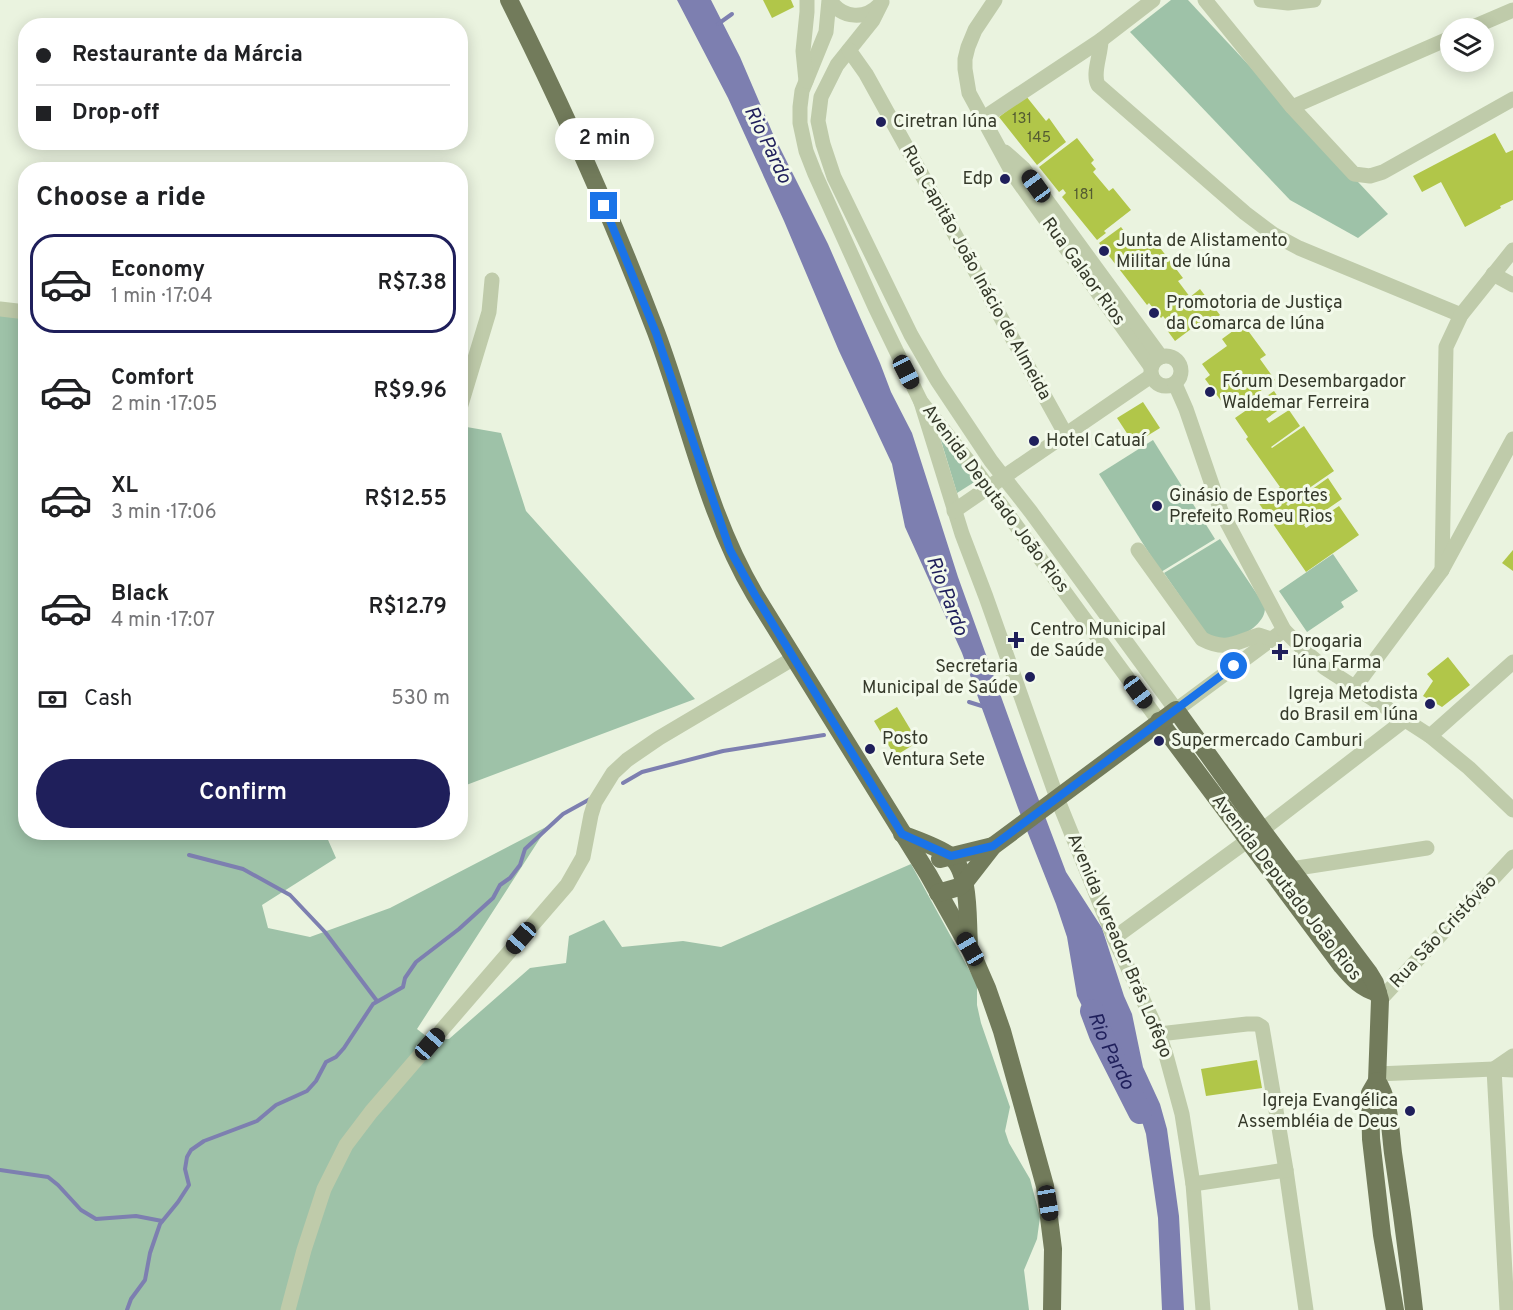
<!DOCTYPE html>
<html lang="en">
<head>
<meta charset="utf-8">
<style>
  body { margin:0; font-family:Overpass,sans-serif; background:#f6f6f6; color:#202124; height:100vh; display:flex; flex-direction:column; font-size:22px; white-space:nowrap }
  * { box-sizing:border-box; margin:0 }
  p { font-size:20px; color:#757577 }
  .icon { flex:none; width:33px; height:33px; fill:none; stroke:currentColor; stroke-width:2; stroke-linecap:round; stroke-linejoin:round }
  .map { position:relative; flex:1; overflow:hidden }
  .drawer { position:absolute; left:18px; top:162px; width:450px; height:678px; display:flex; flex-direction:column; background:#fff; border-radius:24px; box-shadow:0 3px 15px #0003 }
  .drawer>* { flex:none }
  .guide { position:absolute; left:18px; top:18px; width:450px; height:132px; border-radius:24px; box-shadow:0 3px 15px #0003; display:grid; align-content:center; height:132px; padding:0 18px; background:#fff }
  .controls { position:absolute; left:1440px; top:18px; display:grid; gap:12px }
  .controls a { display:grid; place-items:center; width:54px; height:54px; border-radius:50%; background:#fff; box-shadow:0 3px 15px #0003; font-size:30px }
  .end { position:absolute; width:27px; height:27px; margin:-14px; border:8px solid #1a73e8; background:#fff; box-shadow:0 0 0 3px #fff }
  .from { border-radius:50% }
  .bubble { position:absolute; height:42px; border-radius:21px; background:#fff; box-shadow:0 3px 15px #0003; font-size:20px; font-weight:600; line-height:42px; text-align:center }
  .car { position:absolute; width:18px; height:36px; margin:-18px -9px; border-radius:8px; box-shadow:0 0 4px 2px #0007; background:linear-gradient(#222 24%,#8ab4d8 0 40%,#222 0 76%,#8ab4d8 0 86%,#222 0) }
  .guide b { display:flex; align-items:center; gap:21px; height:57px; font-size:22px }
  .guide b+b { border-top:2px solid #e0e0e0 }
  .guide i { width:15px; height:15px; background:#202124 }
  ul { padding:0; list-style:none }
  li { display:flex; align-items:center; gap:18px; height:99px; margin:0 12px 9px; padding:0 6px; border:3px solid transparent; border-radius:24px }
  li div { flex:1 }
  li b { display:block; font-size:22px }
  li em { font-style:normal; font-weight:600 }
  li.current { border-color:#1f1f5b }
  li>.icon { width:54px; height:54px; stroke-width:1.5 }
  h2 { padding:0 18px; font-size:27px; line-height:72px }
  .pay { display:flex; align-items:center; gap:15px; height:66px; padding:0 18px; font-size:22px }
  .pay p { margin-inline-start:auto }
  .cta { display:flex; gap:12px; margin-top:auto; padding:12px 18px }
  .cta a { flex:1; height:69px; border-radius:36px; background:#1f1f5b; color:#fff; font-size:24px; font-weight:600; line-height:69px; text-align:center }
  .map>svg:first-child { display:block }
  .green { fill:#9ec2a8 }
  .water { fill:#7d7fb0 }
  .lines { fill:none; stroke-linecap:round; stroke-linejoin:round }
  .stream { stroke:#7d7fb0; stroke-width:4 }
  .river { stroke:#7d7fb0; stroke-width:24 }
  .building { fill:#b1c649 }
  .minor { stroke:#bfcbaa; stroke-width:15 }
  .major { stroke:#727b5b; stroke-width:18 }
  .route { stroke:#1a73e8; stroke-width:8 }
  .poi-dot { fill:#1f1f5b; stroke:#f3faeb; stroke-width:2 }
  .labels { text-anchor:middle; dominant-baseline:central; stroke-width:6; stroke-linejoin:round; paint-order:stroke }
  .number-label { font-size:15px; fill:#545c32 }
  .poi-label { font-size:18px; fill:#35392a; stroke:#f3faeb; text-anchor:start }
  .street-label { font-size:18px; fill:#35392a; stroke:#f3faeb }
  .water-label { font-size:20px; font-style:italic; fill:#1f1f5b; stroke:#f3faeb }
</style>
</head>
<body>
<div class="map">
<svg width="1513" height="1310" viewBox="0 0 1513 1310">
  <rect width="100%" height="100%" fill="#eaf3df"/>
  <!-- green -->
  <g class="green">
    <path d="M1171,0H1188L1388,214L1358,238L1290,200L1130,32Z"/>
    <path d="M0,306L25,309L26,832L325,833L336,858L262,905L268,928L310,937L390,908L548,826L417,1029L431,1040L449,1039L530,968L566,963L569,936L604,920L622,947L683,941L721,947L911,864L977,984V1005L981,1023L1010,1107L1005,1131L1009,1143L1030,1179L1040,1217L1037,1239L1024,1270L1029,1310H0Z"/>
    <path d="M461,426L501,433L526,511L695,699L461,787Z"/>
    <path d="M939,434L976,481L957,493Z"/>
    <path d="M1153,440L1215,539L1161,572L1099,474Z"/>
    <path d="M1220,539L1265,606C1266,623 1248,631 1236,640L1213,639L1204,631L1164,573Z"/>
    <path d="M1333,554L1358,591L1341,602L1344,607L1307,632L1279,591Z"/>
  </g>
  <!-- water -->
  <path class="water" d="M677,0H711L740,57L773,134L828,244L880,363L891,392L912,433L958,577L1026,766L1066,872L1102,928L1124,996L1132,1014L1143,1067L1160,1104L1167,1129L1179,1216L1184,1310H1162L1158,1218L1146,1134L1139,1112L1111,1050L1088,1018L1077,996L1067,937L1056,904L1018,808L962,653L905,527L892,464L839,351L784,221L728,98Z"/>
  <g class="lines">
    <!-- stream -->
    <g class="stream">
      <path d="M718,24L732,14"/>
      <path d="M969,702L985,707"/>
      <path d="M623,783L642,772L723,751L824,735"/>
      <path d="M189,855L243,869L290,895L325,932L377,1001"/>
      <path d="M0,1170L48,1177L58,1185L81,1210L96,1219L136,1216L162,1221"/>
      <path d="M127,1310L131,1299L145,1280L150,1253L160,1224L178,1202L189,1185L185,1169L187,1157L191,1150L204,1141L257,1121L276,1105L307,1091L316,1081L326,1062L336,1057L344,1048L373,1004L403,987L405,978L416,962L459,929L493,898L500,885L510,878L520,865L525,849L563,814L592,798"/>
    </g>
    <!-- river -->
    <path class="river" id="s1" d="M1092,1011L1101,1035L1140,1112"/>
  </g>
  <!-- building -->
  <g class="building">
    <path d="M763,0H791L794,7L772,18Z"/>
    <path d="M1026,96L1046,121L1049,118L1066,142L1037,165L999,117Z"/>
    <path d="M1495,133L1506,153L1513,150V200L1500,206L1501,208L1465,227L1441,182L1422,192L1413,176Z"/>
    <path d="M1077,138L1094,160L1091,163L1096,169L1093,172L1109,191L1113,188L1131,210L1104,231L1106,233L1097,240L1062,197L1066,193L1063,189L1059,192L1039,167Z"/>
    <path d="M1121,227L1133,243L1148,232L1183,278L1178,281L1190,297L1200,289L1220,315L1199,331L1195,326L1175,341L1164,326L1168,323L1163,316L1161,318L1149,303L1147,305L1099,243Z"/>
    <path d="M1237,328L1249,332L1266,355L1260,359L1275,380L1238,408L1229,397L1222,402L1205,379L1210,375L1202,364L1227,346L1222,339Z"/>
    <path d="M1274,391L1284,406L1266,419L1269,423L1289,410L1300,426L1271,447L1272,448L1304,426L1334,471L1286,504L1288,506L1328,478L1342,499L1304,525L1306,528L1339,506L1359,535L1306,572L1258,502L1280,487L1246,439L1248,437L1235,418Z"/>
    <path d="M1143,402L1160,428L1134,444L1117,418Z"/>
    <path d="M1513,550V571L1502,563Z"/>
    <path d="M1448,657L1470,685L1442,707L1423,696L1433,681L1427,674Z"/>
    <path d="M897,707L918,742L895,756L874,721Z"/>
    <path d="M1257,1060L1262,1088L1206,1096L1201,1069Z"/>
  </g>
  <g class="lines">
    <!-- minor -->
    <g class="minor">
      <path d="M829,0L826,32L802,91L800,107V123L806,151L815,174L875,307L921,402L977,472L1159,721"/>
      <path d="M830,0C842,19 866,20 880,4"/>
      <path d="M995,0L975,30L968,47L965,59V69L969,93L1013,174L1151,367"/>
      <path d="M1205,0L1292,107L1354,174L1370,176L1383,172L1513,99"/>
      <path d="M1261,0L1288,3L1314,0"/>
      <path d="M882,2L873,20L837,65L821,97L818,121L823,144L834,177L911,335L937,380L991,461L1031,512L1176,710L1284,630"/>
      <path d="M1471,28L1513,10"/>
      <path d="M1101,40C1101,55 1092,73 1098,85L1245,213L1273,234L1299,248L1461,315"/>
      <path d="M849,50L866,74L1066,435"/>
      <path d="M806,81L803,51L807,12V0"/>
      <path d="M1292,107L1450,38"/>
      <path d="M982,119L1101,40L1153,0"/>
      <path d="M1005,152L1023,168L1161,357"/>
      <path d="M1493,274L1513,285"/>
      <path d="M0,309L26,312"/>
      <circle cx="1166" cy="371" r="15"/>
      <path d="M1175,384L1186,409L1221,511L1284,630L1308,654L1325,668L1430,736L1469,768L1513,810"/>
      <path d="M921,402L962,534L986,597L1057,798L1114,938L1159,1034L1166,1055L1182,1114L1193,1184L1203,1310"/>
      <path d="M460,408L489,312L492,280"/>
      <path d="M954,511L1151,376"/>
      <path d="M1138,550L1202,639C1227,652 1236,642 1259,635L1271,639"/>
      <path d="M1442,570L1446,347L1461,315L1513,250"/>
      <path d="M1355,687L1442,570L1513,439"/>
      <path d="M1430,736L1513,662"/>
      <path d="M1291,869L1427,848"/>
      <path d="M1114,938L1262,830L1406,719"/>
      <path d="M1380,1000L1513,857"/>
      <path d="M1159,1034L1247,1024H1257L1262,1027L1286,1170L1306,1310"/>
      <path d="M1377,1074L1494,1069L1513,1070"/>
      <path d="M1193,1184L1286,1170"/>
      <path d="M288,1310L304,1250L324,1189L346,1145L371,1112L567,885L583,857L591,815L595,802L613,773L627,760L659,738L794,658"/>
      <path d="M1507,1310L1494,1069L1513,1056"/>
    </g>
    <!-- major -->
    <g class="major">
      <path d="M509,0C563,108 613,219 656,332C689,420 707,514 755,595L928,874L970,949L987,988L1002,1031L1045,1186L1053,1249L1052,1310"/>
      <path d="M1159,721L1342,966C1353,979 1361,988 1378,993"/>
      <path d="M902,834C917,840 936,846 949,855C971,870 967,920 969,944"/>
      <path d="M940,859L993,846"/>
      <path d="M938,893L959,887L965,882L993,846L1176,710L1262,830L1369,973L1375,983L1380,1000L1377,1081L1370,1093L1371,1139L1382,1235L1395,1310"/>
      <path d="M1377,1081C1390,1100 1390,1129 1393,1153C1401,1205 1408,1257 1414,1310"/>
    </g>
  </g>
  <g class="lines">
    <!-- route -->
    <path class="route" d="M604,206L656,333L730,550L755,595L902,834L951,856L993,846L1234,666"/>
  </g>
  <!-- markers -->
  <g class="poi-dot">
    <circle cx="881" cy="122" r="6"/>
    <circle cx="1005" cy="179" r="6"/>
    <circle cx="1104" cy="251" r="6"/>
    <circle cx="1154" cy="313" r="6"/>
    <circle cx="1210" cy="392" r="6"/>
    <circle cx="1034" cy="441" r="6"/>
    <circle cx="1157" cy="506" r="6"/>
    <path d="M1013 631h6v6h6v6h-6v6h-6v-6h-6v-6h6z"/>
    <path d="M1277 643h6v6h6v6h-6v6h-6v-6h-6v-6h6z"/>
    <circle cx="1030" cy="677" r="6"/>
    <circle cx="1430" cy="704" r="6"/>
    <circle cx="1159" cy="741" r="6"/>
    <circle cx="870" cy="749" r="6"/>
    <circle cx="1410" cy="1111" r="6"/>
  </g>
  <g class="labels">
    <!-- number labels -->
    <g class="number-label">
      <text x="1022" y="119">131</text>
      <text x="1039" y="138">145</text>
      <text x="1084" y="195">181</text>
    </g>
    <!-- poi labels -->
    <g class="poi-label">
      <text x="893" y="122">Ciretran Iúna</text>
      <text x="993" y="179" text-anchor="end">Edp</text>
      <text x="1116" y="241">Junta de Alistamento<tspan x="1116" dy="21">Militar de Iúna</tspan></text>
      <text x="1166" y="303">Promotoria de Justiça<tspan x="1166" dy="21">da Comarca de Iúna</tspan></text>
      <text x="1222" y="382">Fórum Desembargador<tspan x="1222" dy="21">Waldemar Ferreira</tspan></text>
      <text x="1046" y="441">Hotel Catuaí</text>
      <text x="1169" y="496">Ginásio de Esportes<tspan x="1169" dy="21">Prefeito Romeu Rios</tspan></text>
      <text x="1030" y="630">Centro Municipal<tspan x="1030" dy="21">de Saúde</tspan></text>
      <text x="1292" y="642">Drogaria<tspan x="1292" dy="21">Iúna Farma</tspan></text>
      <text x="1018" y="667" text-anchor="end">Secretaria<tspan x="1018" dy="21">Municipal de Saúde</tspan></text>
      <text x="1418" y="694" text-anchor="end">Igreja Metodista<tspan x="1418" dy="21">do Brasil em Iúna</tspan></text>
      <text x="882" y="739">Posto<tspan x="882" dy="21">Ventura Sete</tspan></text>
      <text x="1171" y="741">Supermercado Camburi</text>
      <text x="1398" y="1101" text-anchor="end">Igreja Evangélica<tspan x="1398" dy="21">Assembléia de Deus</tspan></text>
    </g>
    <!-- street labels -->
    <g class="street-label">
      <text transform="translate(1083 272) rotate(54)">Rua Galaor Rios</text>
      <text transform="translate(976 273) rotate(61)">Rua Capitão João Inácio de Almeida</text>
      <text transform="translate(995 499) rotate(53)">Avenida Deputado João Rios</text>
      <text transform="translate(1286 888) rotate(52)">Avenida Deputado João Rios</text>
      <text transform="translate(1444 932) rotate(-47)">Rua São Cristóvão</text>
      <text transform="translate(1119 946) rotate(67)">Avenida Vereador Brás Lofêgo</text>
    </g>
    <!-- water labels -->
    <g class="water-label">
      <text transform="translate(767 145) rotate(64)">Rio Pardo</text>
      <text transform="translate(946 596) rotate(69)">Rio Pardo</text>
      <text stroke="none"><textPath href="#s1" startOffset="44">Rio Pardo</textPath></text>
    </g>
  </g>
</svg>
<div class="controls">
<a><svg class="icon" aria-label="layers" viewBox="0 0 24 24"><path d="M12 4l9 5-9 5-9-5zM3 14l9 5 9-5"/></svg></a>
</div>
<i class="end from" style="left:1234px;top:666px"></i>
<i class="end" style="left:604px;top:206px"></i>
<div class="bubble" style="left:555px;top:118px;width:99px">2 min</div>
<i class="car" style="left:1036px;top:186px;rotate:324deg"></i>
<i class="car" style="left:906px;top:372px;rotate:153deg"></i>
<i class="car" style="left:1138px;top:692px;rotate:144deg"></i>
<i class="car" style="left:521px;top:938px;rotate:221deg"></i>
<i class="car" style="left:970px;top:949px;rotate:330deg"></i>
<i class="car" style="left:430px;top:1044px;rotate:41deg"></i>
<i class="car" style="left:1048px;top:1203px;rotate:171deg"></i>
<div class="guide">
<b><i class="from"></i>Restaurante da Márcia</b>
<b><i></i>Drop-off</b>
</div>
<section class="drawer">
<h2>Choose a ride</h2>
<ul>
<li class="current"><svg class="icon" aria-label="car" viewBox="0 0 24 24"><path d="M5 17H2v-5l4-1 3-4h7l3 4 3 1v5h-3M9 17h6M6 11h13"/><circle cx="7" cy="17" r="2"/><circle cx="17" cy="17" r="2"/></svg><div><b>Economy</b><p>1 min · 17:04</p></div><em>R$7.38</em></li>
<li><svg class="icon" aria-label="car" viewBox="0 0 24 24"><path d="M5 17H2v-5l4-1 3-4h7l3 4 3 1v5h-3M9 17h6M6 11h13"/><circle cx="7" cy="17" r="2"/><circle cx="17" cy="17" r="2"/></svg><div><b>Comfort</b><p>2 min · 17:05</p></div><em>R$9.96</em></li>
<li><svg class="icon" aria-label="car" viewBox="0 0 24 24"><path d="M5 17H2v-5l4-1 3-4h7l3 4 3 1v5h-3M9 17h6M6 11h13"/><circle cx="7" cy="17" r="2"/><circle cx="17" cy="17" r="2"/></svg><div><b>XL</b><p>3 min · 17:06</p></div><em>R$12.55</em></li>
<li><svg class="icon" aria-label="car" viewBox="0 0 24 24"><path d="M5 17H2v-5l4-1 3-4h7l3 4 3 1v5h-3M9 17h6M6 11h13"/><circle cx="7" cy="17" r="2"/><circle cx="17" cy="17" r="2"/></svg><div><b>Black</b><p>4 min · 17:07</p></div><em>R$12.79</em></li>
</ul>
<div class="pay"><svg class="icon" aria-label="cash" viewBox="0 0 24 24"><path d="M3 7h18v10H3z"/><circle cx="12" cy="12" r="2"/></svg>Cash<p>530 m</p></div>
<div class="cta"><a>Confirm</a></div>
</section>
</div>
</body>
</html>
